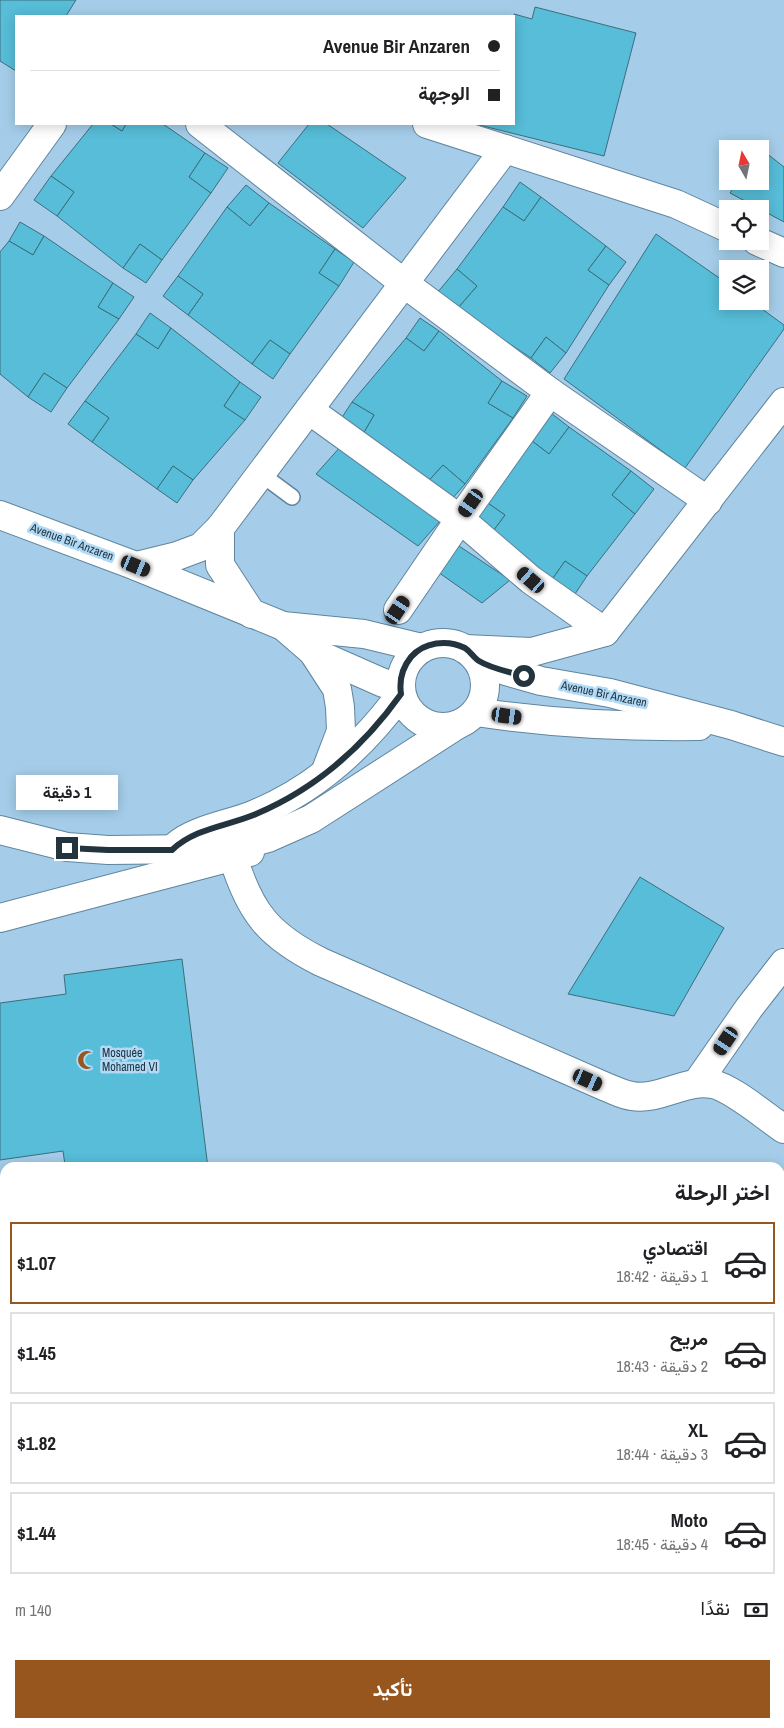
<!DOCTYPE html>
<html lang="ar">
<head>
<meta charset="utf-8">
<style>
  body { margin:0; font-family:"Archivo Narrow",Vazirmatn,sans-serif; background:#f6f6f6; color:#202124; direction:rtl; height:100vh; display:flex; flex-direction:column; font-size:19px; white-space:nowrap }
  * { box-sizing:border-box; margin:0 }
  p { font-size:16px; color:#757577 }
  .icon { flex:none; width:28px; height:28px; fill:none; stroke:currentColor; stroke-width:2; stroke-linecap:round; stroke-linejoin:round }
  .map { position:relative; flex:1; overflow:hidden; direction:ltr }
  .details { position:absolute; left:0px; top:1162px; width:785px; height:566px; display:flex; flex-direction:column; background:#fff; border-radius:15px 15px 0 0; box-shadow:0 2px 12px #0003; direction:rtl }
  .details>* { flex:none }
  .top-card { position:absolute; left:15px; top:15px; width:500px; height:110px; border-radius:0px; box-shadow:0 2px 12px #0003; direction:rtl; display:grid; align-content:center; height:110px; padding:0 15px; background:#fff }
  .needle { width:32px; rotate:351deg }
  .tools { position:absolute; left:719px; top:140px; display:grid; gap:10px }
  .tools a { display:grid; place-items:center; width:50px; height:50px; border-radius:0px; background:#fff; box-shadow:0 2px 12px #0003; font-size:25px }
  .end { position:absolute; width:22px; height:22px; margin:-11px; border:6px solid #24343f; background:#fff; box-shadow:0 0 0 2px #fff }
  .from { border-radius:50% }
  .bubble { position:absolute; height:35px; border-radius:0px; background:#fff; box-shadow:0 2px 12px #0003; font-size:16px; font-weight:700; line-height:35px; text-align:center; direction:rtl }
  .car { position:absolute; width:15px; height:30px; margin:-15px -8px; border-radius:6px; box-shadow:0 0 4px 1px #0007; background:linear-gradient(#222 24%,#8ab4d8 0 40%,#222 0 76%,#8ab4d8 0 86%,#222 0) }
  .top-card b { display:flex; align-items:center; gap:18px; height:48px; font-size:19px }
  .top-card b+b { border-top:1px solid #e0e0e0 }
  .top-card i { width:12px; height:12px; background:#202124 }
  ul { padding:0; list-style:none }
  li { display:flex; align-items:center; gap:15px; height:82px; margin:0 10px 8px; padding:0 5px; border:2px solid #e0e0e0; border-radius:0px }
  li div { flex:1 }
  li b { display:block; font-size:19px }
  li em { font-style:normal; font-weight:700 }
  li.selected { border-color:#96561e }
  li>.icon { width:45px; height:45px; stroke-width:1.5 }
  h2 { padding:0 15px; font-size:22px; line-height:60px }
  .pay { display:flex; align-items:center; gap:12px; height:55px; padding:0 15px; font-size:19px }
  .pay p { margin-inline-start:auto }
  .action { display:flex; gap:10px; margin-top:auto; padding:10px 15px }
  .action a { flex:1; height:58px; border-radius:0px; background:#96561e; color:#fff; font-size:20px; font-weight:700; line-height:58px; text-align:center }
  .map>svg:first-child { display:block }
  .building { fill:#57bdd8; stroke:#3c6e7c }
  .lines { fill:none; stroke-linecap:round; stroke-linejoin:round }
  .service-casing { stroke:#5f859e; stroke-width:18 }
  .minor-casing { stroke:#5f859e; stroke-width:30 }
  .tertiary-casing { stroke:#5f859e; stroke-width:30 }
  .service { stroke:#fff; stroke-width:15 }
  .minor { stroke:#fff; stroke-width:28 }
  .tertiary { stroke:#fff; stroke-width:28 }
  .route { stroke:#24343f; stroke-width:6 }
  .labels { text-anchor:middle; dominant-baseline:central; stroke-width:5; stroke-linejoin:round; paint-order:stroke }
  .street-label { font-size:12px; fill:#24343f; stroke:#b1daf6 }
  .poi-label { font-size:12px; fill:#24343f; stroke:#b1daf6; text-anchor:start }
</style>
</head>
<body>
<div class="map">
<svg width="784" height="1728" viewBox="0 0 784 1728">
  <rect width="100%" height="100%" fill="#a5cde9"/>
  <!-- building -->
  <g class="building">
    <path d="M0,0H76L66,16H16V71L0,61Z"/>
    <path d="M535,7L636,33L604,156L475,124H514V14L532,19Z"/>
    <path d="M93,124H111L122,131L126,124H163L205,153L189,177L211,193L162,260L140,244L123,268L57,216L74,192L51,176Z"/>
    <path d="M111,124H126L122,131Z"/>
    <path d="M309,124H327L406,178L363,228L278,163Z"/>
    <path d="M761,149L784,167V222L730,193L738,181H760Z"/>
    <path d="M205,153L228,168L211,193L189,177Z"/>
    <path d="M51,176L74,192L57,216L34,200Z"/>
    <path d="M520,182L541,197L524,221L503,207Z"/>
    <path d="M246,185L269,203L250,226L227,207Z"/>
    <path d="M541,197L606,246L588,270L609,285L566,353L546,337L531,358L457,309L477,286L457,269L503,207L524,221Z"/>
    <path d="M269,203L335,249L319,273L339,286L290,354L270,340L252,364L188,315L203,294L178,276L227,207L250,226Z"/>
    <path d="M20,222L44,236L33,255L9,241Z"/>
    <path d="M656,234L728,284V301H751L784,325V329L685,468L564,379Z"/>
    <path d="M44,236L113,283L98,307L119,319L67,388L44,373L28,397L0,374V252L9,241L33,255Z"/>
    <path d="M140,244L162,260L146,283L123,268Z"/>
    <path d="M606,246L626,262L609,285L588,270Z"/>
    <path d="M335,249L354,262L339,286L319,273Z"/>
    <path d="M457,269L477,286L457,309L437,293Z"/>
    <path d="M178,276L203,294L188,315L163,296Z"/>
    <path d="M113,283L134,297L119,319L98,307Z"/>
    <path d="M150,313L171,328L158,349L136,334Z"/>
    <path d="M420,318L439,331L424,351L406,338Z"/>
    <path d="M171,328L240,382L224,406L245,420L193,480L173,466L157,489L92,442L109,418L85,401L136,334L158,349Z"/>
    <path d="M439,331L502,381L488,403L513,418L465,484L443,465L423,487L360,439L374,415L352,402L406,338L424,351Z"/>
    <path d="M546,337L566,353L550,373L531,358Z"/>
    <path d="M270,340L290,354L273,379L252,364Z"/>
    <path d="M44,373L67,388L51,412L28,397Z"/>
    <path d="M502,381L527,396L513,418L488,403Z"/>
    <path d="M240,382L261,397L245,420L224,406Z"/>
    <path d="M85,401L109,418L92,442L68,424Z"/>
    <path d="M352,402L374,415L360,439L337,425Z"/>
    <path d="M547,410L569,427L549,454L527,437Z"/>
    <path d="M569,427L631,471L612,495L635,514L587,576L565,561L546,588L490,535L505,515L482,499L527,437L549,454Z"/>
    <path d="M342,445L441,520L418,546L316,474Z"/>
    <path d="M443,465L465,484L445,507L423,487Z"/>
    <path d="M173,466L193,480L177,503L157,489Z"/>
    <path d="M631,471L654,489L635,514L612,495Z"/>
    <path d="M482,499L505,515L490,535L467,518Z"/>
    <path d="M456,544L510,580L482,603L435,570Z"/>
    <path d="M565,561L587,576L569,603L546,588Z"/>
    <path d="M640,877L724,928L674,1016L568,994Z"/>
    <path d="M182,959L208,1168H75L74,1164L65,1165L63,1151L0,1160V1003L66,994L64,975Z"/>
    <path d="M0,1236L5,1237V1299L0,1298Z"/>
    <path d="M780,1253L784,1256V1421L780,1426Z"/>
    <path d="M0,1354L5,1355V1403L0,1402Z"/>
    <path d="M780,1547L784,1549V1628L780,1635Z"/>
    <path d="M0,1579L5,1581V1680L0,1709Z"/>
    <path d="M396,1724H415L421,1728H393Z"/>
    <path d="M479,1724H507L505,1728H485Z"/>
    <path d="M507,1724H582L580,1728H505Z"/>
  </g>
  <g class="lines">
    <!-- service casing -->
    <g class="service-casing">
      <path id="service" d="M261,474L292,497"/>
    </g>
    <!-- minor casing -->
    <g class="minor-casing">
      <g id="minor">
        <path d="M200,124L405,284L550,392L708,501"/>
        <path d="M427,124L676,204L728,228"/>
        <path d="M0,196L52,124"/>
        <path d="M757,241L784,253"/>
        <path d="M309,410L460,519L531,580L605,632"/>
        <path d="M220,528V565L252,614"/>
        <path d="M136,566L177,556L201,547L220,528L505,149"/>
        <path d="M398,610L460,519L550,392"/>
        <path d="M465,649L532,652L605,632L784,402"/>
        <path d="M233,857C250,913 269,936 321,962L606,1087C614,1090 623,1095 632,1096C659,1101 685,1079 712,1084C731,1087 766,1117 784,1129"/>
        <path d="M0,918L250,852"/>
        <path d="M697,1083L749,1008L784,963"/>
        <path d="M0,1316L5,1317"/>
        <path d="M0,1437L5,1438"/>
        <path d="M0,1534L5,1521"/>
        <path d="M0,1568L5,1569"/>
        <path d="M342,1724L348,1728"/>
        <path d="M438,1724L444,1728"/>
        <path d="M100,1728L101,1724"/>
        <path d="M369,1728L375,1724"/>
      </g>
    </g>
    <!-- tertiary casing -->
    <g class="tertiary-casing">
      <g id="tertiary">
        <path d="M0,515L136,566L283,626L364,634L422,648"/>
        <path d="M283,626L313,652L381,682L401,689"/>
        <circle cx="443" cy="685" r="42"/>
        <path d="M313,652L337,689L340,707L341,731L325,773"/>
        <path d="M478,661L506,671L541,681L610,693L731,725L784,742"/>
        <path d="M476,712C549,723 625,727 699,726"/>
        <path d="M0,830L67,847L108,850L201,849L223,848L246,844L268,838L311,819L457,725"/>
        <path d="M177,845C195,829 232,824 255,814C316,789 363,746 401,694"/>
        <path d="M0,1216L5,1218"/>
        <path d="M780,1517L784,1518"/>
      </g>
    </g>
    <!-- service -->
    <use href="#service" class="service"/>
    <!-- minor -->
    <use href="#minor" class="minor"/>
    <!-- tertiary -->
    <use href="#tertiary" class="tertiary"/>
  </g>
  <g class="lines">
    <!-- route -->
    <path class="route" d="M67,848L108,850H172C195,828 228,826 256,814C315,789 364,746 401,694C399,680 402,668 411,657C424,642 447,639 465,648C471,652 474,658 479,661C492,669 510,672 524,676"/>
  </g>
  <!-- icons -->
  <defs>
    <g id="mosque-bare" transform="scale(1.5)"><path d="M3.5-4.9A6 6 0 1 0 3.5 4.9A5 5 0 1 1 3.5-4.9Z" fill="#96561e" stroke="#b1daf6" stroke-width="2.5" paint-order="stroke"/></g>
  </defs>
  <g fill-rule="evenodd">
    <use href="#mosque-bare" x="87" y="1060"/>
  </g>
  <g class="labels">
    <!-- street labels -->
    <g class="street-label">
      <text transform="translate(72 542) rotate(20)">Avenue Bir Anzaren</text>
      <text transform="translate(604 694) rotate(12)">Avenue Bir Anzaren</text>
    </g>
    <!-- poi labels -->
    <g class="poi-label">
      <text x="102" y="1053">Mosquée<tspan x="102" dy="14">Mohamed VI</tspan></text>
    </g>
  </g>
</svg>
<div class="tools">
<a><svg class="needle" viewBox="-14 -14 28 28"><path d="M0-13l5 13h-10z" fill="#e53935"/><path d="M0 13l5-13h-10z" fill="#757577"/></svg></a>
<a><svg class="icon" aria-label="locate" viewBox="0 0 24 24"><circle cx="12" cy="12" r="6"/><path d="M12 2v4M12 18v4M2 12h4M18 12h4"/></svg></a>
<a><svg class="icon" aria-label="layers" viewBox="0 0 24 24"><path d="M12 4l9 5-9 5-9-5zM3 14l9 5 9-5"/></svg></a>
</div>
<i class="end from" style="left:524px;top:676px"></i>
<i class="end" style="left:67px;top:848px"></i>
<div class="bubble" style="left:16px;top:775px;width:102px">1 دقيقة</div>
<i class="car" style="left:471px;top:503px;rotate:215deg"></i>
<i class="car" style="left:136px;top:566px;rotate:112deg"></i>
<i class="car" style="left:531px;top:580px;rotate:311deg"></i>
<i class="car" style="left:398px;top:610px;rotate:34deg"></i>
<i class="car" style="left:507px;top:716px;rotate:98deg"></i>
<i class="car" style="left:726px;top:1041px;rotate:214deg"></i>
<i class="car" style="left:588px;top:1080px;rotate:114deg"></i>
<div class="top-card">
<b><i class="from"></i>Avenue Bir Anzaren</b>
<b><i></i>الوجهة</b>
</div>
<section class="details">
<h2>اختر الرحلة</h2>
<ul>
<li class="selected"><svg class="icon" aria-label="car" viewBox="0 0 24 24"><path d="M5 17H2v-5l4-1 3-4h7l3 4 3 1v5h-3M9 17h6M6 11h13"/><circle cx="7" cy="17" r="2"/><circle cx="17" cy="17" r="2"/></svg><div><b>اقتصادي</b><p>1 دقيقة · 18:42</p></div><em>$1.07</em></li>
<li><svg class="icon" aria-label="car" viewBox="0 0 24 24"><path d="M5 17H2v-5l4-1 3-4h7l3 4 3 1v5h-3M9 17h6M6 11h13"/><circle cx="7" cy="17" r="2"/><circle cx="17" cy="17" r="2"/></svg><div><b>مريح</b><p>2 دقيقة · 18:43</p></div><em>$1.45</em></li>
<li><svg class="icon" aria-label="car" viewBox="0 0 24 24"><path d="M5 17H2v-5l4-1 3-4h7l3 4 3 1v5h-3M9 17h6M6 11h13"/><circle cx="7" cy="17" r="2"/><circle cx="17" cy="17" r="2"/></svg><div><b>XL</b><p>3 دقيقة · 18:44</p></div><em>$1.82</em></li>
<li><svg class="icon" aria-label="car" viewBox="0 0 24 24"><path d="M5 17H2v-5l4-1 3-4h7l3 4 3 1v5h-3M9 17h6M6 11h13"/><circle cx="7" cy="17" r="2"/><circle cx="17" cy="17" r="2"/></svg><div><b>Moto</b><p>4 دقيقة · 18:45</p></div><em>$1.44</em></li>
</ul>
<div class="pay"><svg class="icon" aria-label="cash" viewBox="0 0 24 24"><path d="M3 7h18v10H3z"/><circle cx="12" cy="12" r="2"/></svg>نقدًا<p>140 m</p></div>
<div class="action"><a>تأكيد</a></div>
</section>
</div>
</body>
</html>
